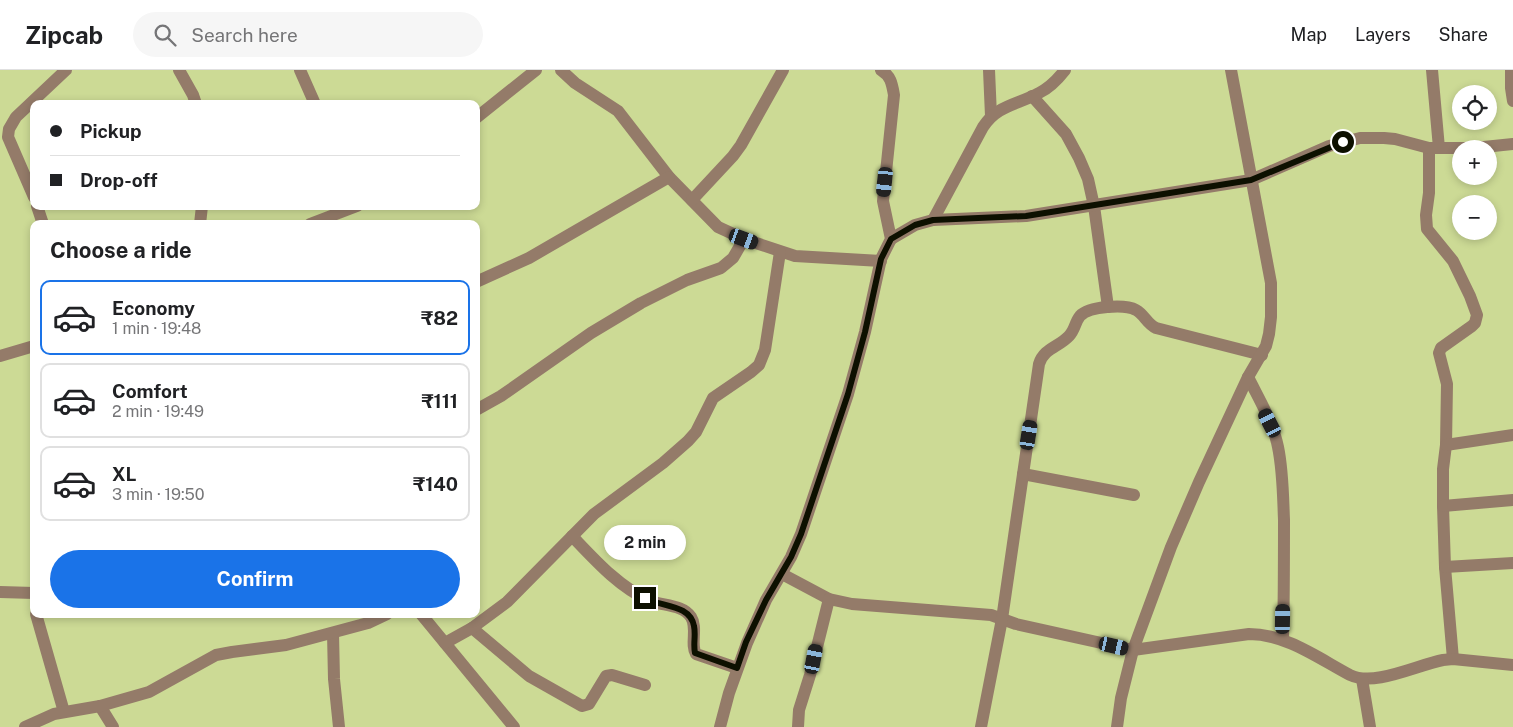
<!DOCTYPE html>
<html lang="en">
<head>
<meta charset="utf-8">
<style>
  body { margin:0; font-family:"Public Sans",sans-serif; background:#f6f6f6; color:#202124; height:100vh; display:flex; flex-direction:column; font-size:19px; white-space:nowrap }
  * { box-sizing:border-box; margin:0 }
  p { font-size:16px; color:#757577 }
  .icon { flex:none; width:28px; height:28px; fill:none; stroke:currentColor; stroke-width:2; stroke-linecap:round; stroke-linejoin:round }
  .map { position:relative; flex:1; overflow:hidden }
  .panel { position:absolute; left:30px; top:150px; width:450px; height:398px; display:flex; flex-direction:column; background:#fff; border-radius:10px; box-shadow:0 2px 8px #0003 }
  .panel>* { flex:none }
  .top-card { position:absolute; left:30px; top:30px; width:450px; height:110px; border-radius:10px; box-shadow:0 2px 8px #0003; display:grid; align-content:center; height:110px; padding:0 20px; background:#fff }
  .fabs { position:absolute; left:1452px; top:15px; display:grid; gap:10px }
  .fabs a { display:grid; place-items:center; width:45px; height:45px; border-radius:50%; background:#fff; box-shadow:0 2px 8px #0003; font-size:25px }
  .end { position:absolute; width:22px; height:22px; margin:-11px; border:6px solid #0d1000; background:#fff; box-shadow:0 0 0 2px #fff }
  .from { border-radius:50% }
  .bubble { position:absolute; height:35px; border-radius:18px; background:#fff; box-shadow:0 2px 8px #0003; font-size:16px; font-weight:700; line-height:35px; text-align:center }
  .car { position:absolute; width:15px; height:30px; margin:-15px -8px; border-radius:6px; box-shadow:0 0 4px 1px #0007; background:linear-gradient(#222 24%,#8ab4d8 0 40%,#222 0 76%,#8ab4d8 0 86%,#222 0) }
  .top-card b { display:flex; align-items:center; gap:18px; height:48px; font-size:19px }
  .top-card b+b { border-top:1px solid #e0e0e0 }
  .top-card i { width:12px; height:12px; background:#202124 }
  ul { padding:0; list-style:none }
  li { display:flex; align-items:center; gap:15px; height:75px; margin:0 10px 8px; padding:0 10px; border:2px solid #e0e0e0; border-radius:10px }
  li div { flex:1 }
  li b { display:block; font-size:19px }
  li em { font-style:normal; font-weight:700 }
  li.current { border-color:#1a73e8 }
  li>.icon { width:45px; height:45px; stroke-width:1.5 }
  h2 { padding:0 20px; font-size:22px; line-height:60px }
  .cta { display:flex; gap:10px; margin-top:auto; padding:10px 20px }
  .cta a { flex:1; height:58px; border-radius:30px; background:#1a73e8; color:#fff; font-size:20px; font-weight:700; line-height:58px; text-align:center }
  header { display:flex; align-items:center; gap:30px; box-sizing:border-box; height:70px; padding:0 25px; background:#fff; border-bottom:1px solid #e0e0e0 }
  header strong { font-size:24px }
  nav { display:flex; gap:28px; margin-inline-start:auto; font-size:18px }
  .search { width:350px; height:45px; background:#f6f6f6; display:flex; align-items:center; gap:12px; box-sizing:border-box; padding:0 18px; border-radius:28px; color:#757577; font-size:19px }
  .map>svg:first-child { display:block }
  .lines { fill:none; stroke-linecap:round; stroke-linejoin:round }
  .minor { stroke:#947b69; stroke-width:12 }
  .route { stroke:#0d1000; stroke-width:6 }
</style>
</head>
<body>
<header>
<strong>Zipcab</strong>
<div class="search"><svg class="icon" aria-label="search" viewBox="0 0 24 24"><circle cx="10" cy="10" r="6"/><path d="M15 15l6 6"/></svg>Search here</div>
<nav><a>Map</a><a>Layers</a><a>Share</a></nav>
</header>
<div class="map">
<svg width="1513" height="657" viewBox="0 0 1513 657">
  <rect width="100%" height="100%" fill="#ccda95"/>
  <g class="lines">
    <!-- minor -->
    <g class="minor">
      <path d="M179,0L193,25L196,34"/>
      <path d="M300,0L315,34"/>
      <path d="M561,0L575,13L618,41L669,107L718,157L744,169L795,186L881,191"/>
      <path d="M989,0L991,46"/>
      <path d="M1432,0L1439,78"/>
      <path d="M1511,0V18L1513,31"/>
      <path d="M1032,26L1066,64L1079,88L1088,109L1094,136L1108,237"/>
      <path d="M476,48L536,0"/>
      <path d="M1429,78V123L1426,145L1427,159L1453,191L1470,226L1477,245L1475,253L1472,256L1441,278L1439,283L1447,314L1446,375L1443,399V436L1445,497L1453,589"/>
      <path d="M34,127L8,67L9,59L16,47L66,0"/>
      <path d="M692,130L733,86L741,75L783,0"/>
      <path d="M37,136L43,154"/>
      <path d="M933,150L983,57C997,35 1017,35 1039,23C1049,18 1058,9 1065,0"/>
      <path d="M200,154L202,136"/>
      <path d="M310,154L357,136"/>
      <path d="M891,169L915,155L933,150L1026,146L1251,110L1329,76L1360,68H1384L1395,69L1429,78H1474L1513,74"/>
      <path d="M476,212L529,188L669,107"/>
      <path d="M0,286L34,276"/>
      <path d="M1248,307C1259,329 1273,352 1278,377C1283,401 1283,426 1284,450C1284,489 1284,529 1283,569"/>
      <path d="M476,340L501,326L591,263L641,233L687,210L721,198L733,188L744,169"/>
      <path d="M1446,375L1513,365"/>
      <path d="M1023,404L1134,425"/>
      <path d="M1443,436L1513,430"/>
      <path d="M572,466C595,490 618,516 648,530C661,536 683,534 691,547C698,558 690,574 696,584L737,598"/>
      <path d="M1445,497L1513,493"/>
      <path d="M782,504L829,529L852,534L991,545L1016,554L1133,580L1249,564C1286,564 1318,588 1350,605C1374,617 1417,595 1443,590L1453,589L1513,595"/>
      <path d="M0,522L34,523"/>
      <path d="M36,544L64,642"/>
      <path d="M421,544L514,657"/>
      <path d="M472,558L529,606L582,636L589,634L606,606L612,605L645,615"/>
      <path d="M333,563L334,609L339,657"/>
      <path d="M445,573L472,558L507,532L594,444L663,393L688,371L696,362L713,328L751,302L759,295L765,280L780,182"/>
      <path d="M1362,609L1370,657"/>
      <path d="M100,636L113,657"/>
      <path d="M25,657L54,644L100,636L149,622L216,585L232,582L286,575L368,553L387,544"/>
      <path d="M720,657L729,623L747,573L766,530L791,487L801,464L848,324L865,262L881,189L891,169L883,131L894,25C892,14 891,6 881,0"/>
      <path d="M798,657L799,640L810,605L829,529"/>
      <path d="M981,657L1002,549L1039,294C1044,278 1059,277 1069,266C1075,260 1075,252 1080,246C1089,236 1125,234 1136,240C1144,244 1147,254 1156,258L1262,285"/>
      <path d="M1117,657L1121,628L1133,580L1171,477L1199,412L1248,307L1266,276L1269,264L1271,247V213L1231,0"/>
    </g>
  </g>
  <g class="lines">
    <!-- route -->
    <path class="route" d="M645,528C661,537 690,534 694,556C696,565 693,574 695,583L737,598L746,572L766,530L791,487L801,464L848,324L865,262L881,189L891,169L915,155L933,150L1026,146L1251,110L1343,72"/>
  </g>
</svg>
<div class="fabs">
<a><svg class="icon" aria-label="locate" viewBox="0 0 24 24"><circle cx="12" cy="12" r="6"/><path d="M12 2v4M12 18v4M2 12h4M18 12h4"/></svg></a>
<a>+</a>
<a>−</a>
</div>
<i class="end from" style="left:1343px;top:72px"></i>
<i class="end" style="left:645px;top:528px"></i>
<div class="bubble" style="left:604px;top:455px;width:82px">2 min</div>
<i class="car" style="left:885px;top:112px;rotate:186deg"></i>
<i class="car" style="left:744px;top:169px;rotate:110deg"></i>
<i class="car" style="left:1270px;top:353px;rotate:333deg"></i>
<i class="car" style="left:1029px;top:365px;rotate:9deg"></i>
<i class="car" style="left:1283px;top:549px;rotate:1deg"></i>
<i class="car" style="left:1114px;top:576px;rotate:103deg"></i>
<i class="car" style="left:814px;top:589px;rotate:11deg"></i>
<div class="top-card">
<b><i class="from"></i>Pickup</b>
<b><i></i>Drop-off</b>
</div>
<section class="panel">
<h2>Choose a ride</h2>
<ul>
<li class="current"><svg class="icon" aria-label="car" viewBox="0 0 24 24"><path d="M5 17H2v-5l4-1 3-4h7l3 4 3 1v5h-3M9 17h6M6 11h13"/><circle cx="7" cy="17" r="2"/><circle cx="17" cy="17" r="2"/></svg><div><b>Economy</b><p>1 min · 19:48</p></div><em>₹82</em></li>
<li><svg class="icon" aria-label="car" viewBox="0 0 24 24"><path d="M5 17H2v-5l4-1 3-4h7l3 4 3 1v5h-3M9 17h6M6 11h13"/><circle cx="7" cy="17" r="2"/><circle cx="17" cy="17" r="2"/></svg><div><b>Comfort</b><p>2 min · 19:49</p></div><em>₹111</em></li>
<li><svg class="icon" aria-label="car" viewBox="0 0 24 24"><path d="M5 17H2v-5l4-1 3-4h7l3 4 3 1v5h-3M9 17h6M6 11h13"/><circle cx="7" cy="17" r="2"/><circle cx="17" cy="17" r="2"/></svg><div><b>XL</b><p>3 min · 19:50</p></div><em>₹140</em></li>
</ul>
<div class="cta"><a>Confirm</a></div>
</section>
</div>
</body>
</html>
